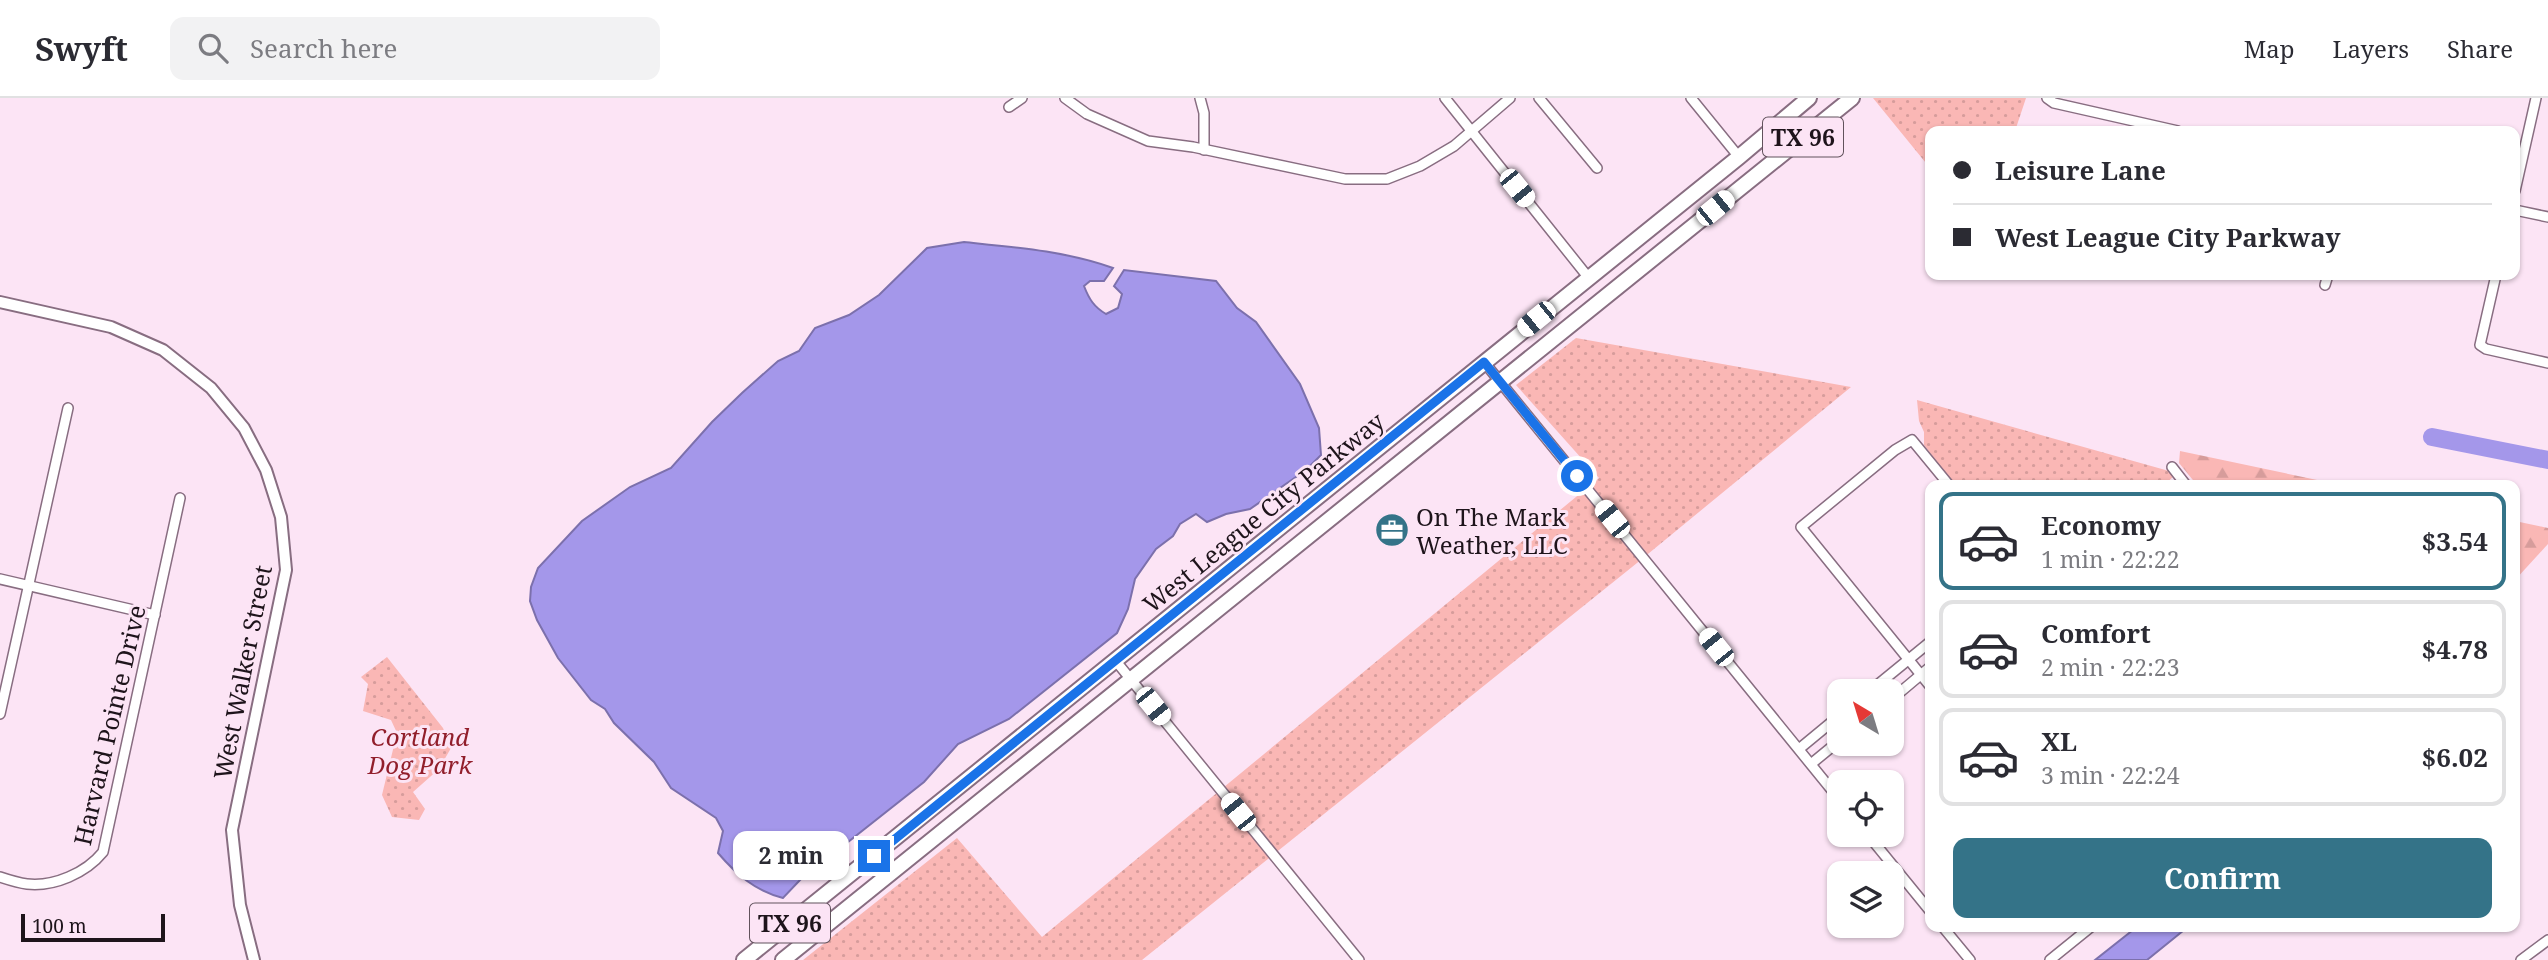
<!DOCTYPE html>
<html lang="en">
<head>
<meta charset="utf-8">
<style>
  body { margin:0; font-family:"Noto Serif",serif; background:#f2f2f3; color:#2b2b33; height:100vh; display:flex; flex-direction:column; font-size:26px; white-space:nowrap }
  * { box-sizing:border-box; margin:0 }
  p { font-size:23px; color:#7c7c81 }
  .icon { flex:none; width:38px; height:38px; fill:none; stroke:currentColor; stroke-width:2; stroke-linecap:round; stroke-linejoin:round }
  .map { position:relative; flex:1; overflow:hidden }
  .panel { position:absolute; left:1925px; top:382px; width:595px; height:452px; display:flex; flex-direction:column; background:#fff; border-radius:14px; box-shadow:0 2px 5px #0004 }
  .panel>* { flex:none }
  .banner { position:absolute; left:1925px; top:28px; width:595px; height:154px; border-radius:14px; box-shadow:0 2px 5px #0004; display:grid; align-content:center; height:154px; padding:0 28px; background:#fff }
  .needle { width:46px; rotate:322deg }
  .buttons { position:absolute; left:1827px; top:581px; display:grid; gap:14px }
  .buttons a { display:grid; place-items:center; width:77px; height:77px; border-radius:14px; background:#fff; box-shadow:0 2px 5px #0004; font-size:35px }
  .scale { position:absolute; left:21px; bottom:18px; width:144px; box-sizing:border-box; padding-left:7px; border:4px solid #1e141b; border-top:0; font-size:19px; line-height:24px; white-space:nowrap; color:#1e141b; -webkit-text-stroke:5px #fce4f5; paint-order:stroke }
  .end { position:absolute; width:32px; height:32px; margin:-16px; border:9px solid #1a73e8; background:#fff; box-shadow:0 0 0 4px #fff }
  .from { border-radius:50% }
  .bubble { position:absolute; height:49px; border-radius:14px; background:#fff; box-shadow:0 2px 5px #0004; font-size:23px; font-weight:700; line-height:49px; text-align:center }
  .car { position:absolute; width:21px; height:42px; margin:-21px -10px; border-radius:9px; box-shadow:0 0 5px 2px #0007; background:linear-gradient(#fff 24%,#345 0 40%,#fff 0 76%,#345 0 86%,#fff 0) }
  .banner b { display:flex; align-items:center; gap:24px; height:66px; font-size:26px }
  .banner b+b { border-top:2px solid #e1e1e2 }
  .banner i { width:18px; height:18px; background:#2b2b33 }
  ul { padding:12px 0 0; list-style:none }
  li { display:flex; align-items:center; gap:21px; height:98px; margin:0 14px 10px; padding:0 14px; border:4px solid #e1e1e2; border-radius:14px }
  li div { flex:1 }
  li b { display:block; font-size:26px }
  li em { font-style:normal; font-weight:700 }
  li.on { border-color:#347388 }
  li>.icon { width:63px; height:63px; stroke-width:1.5 }
  .action { display:flex; gap:14px; margin-top:auto; padding:14px 28px }
  .action a { flex:1; height:80px; border-radius:14px; background:#347388; color:#fff; font-size:28px; font-weight:700; line-height:80px; text-align:center }
  header { display:flex; align-items:center; gap:42px; box-sizing:border-box; height:98px; padding:0 35px; background:#fff; border-bottom:2px solid #e1e1e2 }
  header strong { font-size:33px }
  nav { display:flex; gap:38px; margin-inline-start:auto; font-size:24px }
  .search { width:490px; height:63px; background:#f2f2f3; display:flex; align-items:center; gap:18px; box-sizing:border-box; padding:0 24px; border-radius:14px; color:#7c7c81; font-size:26px }
  .map>svg:first-child { display:block }
  .green { fill:url(#green-dots) }
  .forest { fill:url(#forest-firs) }
  .water { fill:#a497ea; stroke:#7c70ac; stroke-width:2 }
  .lines { fill:none; stroke-linecap:round; stroke-linejoin:round }
  .river { stroke:#a497ea; stroke-width:18 }
  .minor-casing { stroke:#886d81; stroke-width:12 }
  .tertiary-casing { stroke:#886d81; stroke-width:14 }
  .primary-casing { stroke:#886d81; stroke-width:18 }
  .minor { stroke:#fff; stroke-width:9 }
  .tertiary { stroke:#fff; stroke-width:10 }
  .primary { stroke:#fff; stroke-width:14 }
  .route { stroke:#1a73e8; stroke-width:9 }
  .labels { text-anchor:middle; dominant-baseline:central; stroke-width:6; stroke-linejoin:round; paint-order:stroke }
  .shield { fill:#fce4f5; stroke:#61525c; stroke-width:2 }
  .shield-label { font-size:23px; font-weight:bold; fill:#1e141b }
  .street-label { font-size:24px; fill:#1e141b; stroke:#fce4f5 }
  .poi-label { font-size:24px; fill:#1e141b; stroke:#fce4f5; text-anchor:start }
  .park-label { font-size:24px; font-style:italic; fill:#911e2b; stroke:#fce4f5 }
</style>
</head>
<body>
<header>
<strong>Swyft</strong>
<div class="search"><svg class="icon" aria-label="search" viewBox="0 0 24 24"><circle cx="10" cy="10" r="6"/><path d="M15 15l6 6"/></svg>Search here</div>
<nav><a>Map</a><a>Layers</a><a>Share</a></nav>
</header>
<div class="map">
<svg width="2548" height="862" viewBox="0 0 2548 862">
  <defs>
    <pattern id="green-dots" width="8" height="8" patternUnits="userSpaceOnUse" patternTransform="scale(1.75)"><rect width="8" height="8" fill="#fab7b5"/><path d="M2 2h.1M6 6h.1" fill="none" stroke="#d69c9b" stroke-width="1.8" stroke-linecap="round"/></pattern>
    <pattern id="forest-firs" width="22" height="20" patternUnits="userSpaceOnUse" patternTransform="scale(1.75)"><rect width="22" height="20" fill="#fab7b5"/><path d="M5 1l3.5 6h-7zM16 11l3.5 6h-7z" fill="#d69c9b"/></pattern>
  </defs>
  <rect width="100%" height="100%" fill="#fce4f5"/>
  <!-- green -->
  <g class="green">
    <path d="M1873,0H2026L2015,33H1930V70Z"/>
    <path d="M1576,240L1851,289L1637,465L1142,862H803L957,740L1042,839L1599,380L1516,287Z"/>
    <path d="M1917,302L2169,373L2174,378L2164,387H1955L1924,347V334L1919,323Z"/>
    <path d="M387,559L443,630L451,650L439,671L413,694L425,711L419,722L392,719L382,697L397,635L391,622L363,613L368,586L361,579Z"/>
  </g>
  <!-- forest -->
  <g class="forest">
    <path d="M2180,353L2341,387H2197L2179,365Z"/>
    <path d="M2515,423L2548,430V446L2515,482Z"/>
  </g>
  <!-- water -->
  <g class="water">
    <path d="M964,144C1013,149 1066,153 1113,170L1104,183H1090L1084,188C1089,201 1094,209 1106,216L1118,210L1122,196L1114,188L1124,172L1216,183L1237,210L1256,224L1300,286L1319,330L1321,357L1306,372L1250,411L1226,416L1207,424L1196,416L1180,426L1173,438L1156,451L1135,481L1128,511L1117,535L1009,621L958,646L924,684L800,782L783,800C755,793 736,776 718,755L723,733L716,720L671,690L654,664L614,625L605,611L591,602L558,560L537,522L530,503L531,489L538,470L582,423L630,389L671,370L712,324L742,295L778,263L799,253L815,230L849,217L879,197L927,150Z"/>
    <path d="M2138,828H2189L2147,862H2095Z"/>
  </g>
  <g class="lines">
    <!-- river -->
    <path class="river" d="M2432,339L2548,362"/>
    <!-- minor casing -->
    <g class="minor-casing">
      <g id="minor">
        <path d="M1065,0L1087,16L1148,43L1193,49L1345,81H1387L1420,68L1454,48L1510,0"/>
        <path d="M1200,0L1204,15V52"/>
        <path d="M1445,0L1588,179"/>
        <path d="M1539,0L1597,70"/>
        <path d="M1691,0L1739,59"/>
        <path d="M2047,0L2054,5L2178,33"/>
        <path d="M1009,9L1022,0"/>
        <path d="M2515,93L2536,0"/>
        <path d="M2515,112L2548,119"/>
        <path d="M2496,177L2480,247L2486,251L2548,265"/>
        <path d="M2325,187L2328,177"/>
        <path d="M1484,264L1839,701"/>
        <path d="M2172,369L2186,387"/>
        <path d="M0,481L155,517"/>
        <path d="M1115,562L1359,862"/>
        <path d="M1930,588L1801,429L1895,352L1912,342L1949,387"/>
        <path d="M1870,593L1930,544"/>
        <path d="M1892,601L1930,569"/>
        <path d="M0,616L68,310"/>
        <path d="M1799,651L1839,618"/>
        <path d="M1811,666L1839,643"/>
        <path d="M1868,737L1930,813"/>
        <path d="M0,779C9,782 18,785 27,786C54,789 86,775 103,754L180,400"/>
        <path d="M1942,828L1970,862"/>
        <path d="M2050,862L2092,828"/>
        <path d="M2521,862L2548,842"/>
      </g>
    </g>
    <!-- tertiary casing -->
    <g class="tertiary-casing">
      <path id="tertiary" d="M0,204L111,229L163,252L211,290L244,330L266,372L281,419L286,472L232,732L240,807L254,862"/>
    </g>
    <!-- primary casing -->
    <g class="primary-casing">
      <g id="primary">
        <path d="M744,862L1739,59L1809,0"/>
        <path d="M783,862L1852,0"/>
      </g>
    </g>
    <!-- minor -->
    <use href="#minor" class="minor"/>
    <!-- tertiary -->
    <use href="#tertiary" class="tertiary"/>
    <!-- primary -->
    <use href="#primary" class="primary"/>
  </g>
  <g class="lines">
    <!-- route -->
    <path class="route" d="M874,758L1484,264L1577,378"/>
  </g>
  <!-- icons -->
  <defs>
    <g id="office-disc" transform="scale(1.75)"><circle r="9.5" fill="#347388" stroke="#fce4f5"/><path d="M-6-3h4V-5.5h4V-3h4V5H-6ZM-1-4.5V-3h2v-1.5ZM-6 0V1H6V0Z" fill="#fff"/></g>
  </defs>
  <g fill-rule="evenodd">
    <use href="#office-disc" x="1392" y="432"/>
  </g>
  <g class="labels">
    <!-- shield labels -->
    <g class="shield">
      <rect x="1763" y="19.5" width="80" height="39" rx="5"/>
      <rect x="750" y="805.5" width="80" height="39" rx="5"/>
    </g>
    <g class="shield-label">
      <text x="1803" y="39">TX 96</text>
      <text x="790" y="825">TX 96</text>
    </g>
    <!-- street labels -->
    <g class="street-label">
      <text transform="translate(1263 414) rotate(-39)">West League City Parkway</text>
      <text transform="translate(242 574) rotate(-79)">West Walker Street</text>
      <text transform="translate(109 627) rotate(-77)">Harvard Pointe Drive</text>
    </g>
    <!-- poi labels -->
    <g class="poi-label">
      <text x="1416" y="418">On The Mark<tspan x="1416" dy="28">Weather, LLC</tspan></text>
    </g>
    <!-- park labels -->
    <g class="park-label">
      <text x="420" y="638">Cortland<tspan x="420" dy="28">Dog Park</tspan></text>
    </g>
  </g>
</svg>
<div class="buttons">
<a><svg class="needle" viewBox="-14 -14 28 28"><path d="M0-13l5 13h-10z" fill="#e53935"/><path d="M0 13l5-13h-10z" fill="#7c7c81"/></svg></a>
<a><svg class="icon" aria-label="locate" viewBox="0 0 24 24"><circle cx="12" cy="12" r="6"/><path d="M12 2v4M12 18v4M2 12h4M18 12h4"/></svg></a>
<a><svg class="icon" aria-label="layers" viewBox="0 0 24 24"><path d="M12 4l9 5-9 5-9-5zM3 14l9 5 9-5"/></svg></a>
</div>
<div class="scale">100 m</div>
<i class="end from" style="left:1577px;top:378px"></i>
<i class="end" style="left:874px;top:758px"></i>
<div class="bubble" style="left:733px;top:733px;width:116px">2 min</div>
<i class="car" style="left:1517px;top:90px;rotate:141deg"></i>
<i class="car" style="left:1715px;top:110px;rotate:51deg"></i>
<i class="car" style="left:1536px;top:221px;rotate:231deg"></i>
<i class="car" style="left:1612px;top:421px;rotate:321deg"></i>
<i class="car" style="left:1716px;top:549px;rotate:321deg"></i>
<i class="car" style="left:1153px;top:608px;rotate:141deg"></i>
<i class="car" style="left:1238px;top:714px;rotate:321deg"></i>
<div class="banner">
<b><i class="from"></i>Leisure Lane</b>
<b><i></i>West League City Parkway</b>
</div>
<section class="panel">
<ul>
<li class="on"><svg class="icon" aria-label="car" viewBox="0 0 24 24"><path d="M5 17H2v-5l4-1 3-4h7l3 4 3 1v5h-3M9 17h6M6 11h13"/><circle cx="7" cy="17" r="2"/><circle cx="17" cy="17" r="2"/></svg><div><b>Economy</b><p>1 min · 22:22</p></div><em>$3.54</em></li>
<li><svg class="icon" aria-label="car" viewBox="0 0 24 24"><path d="M5 17H2v-5l4-1 3-4h7l3 4 3 1v5h-3M9 17h6M6 11h13"/><circle cx="7" cy="17" r="2"/><circle cx="17" cy="17" r="2"/></svg><div><b>Comfort</b><p>2 min · 22:23</p></div><em>$4.78</em></li>
<li><svg class="icon" aria-label="car" viewBox="0 0 24 24"><path d="M5 17H2v-5l4-1 3-4h7l3 4 3 1v5h-3M9 17h6M6 11h13"/><circle cx="7" cy="17" r="2"/><circle cx="17" cy="17" r="2"/></svg><div><b>XL</b><p>3 min · 22:24</p></div><em>$6.02</em></li>
</ul>
<div class="action"><a>Confirm</a></div>
</section>
</div>
</body>
</html>
